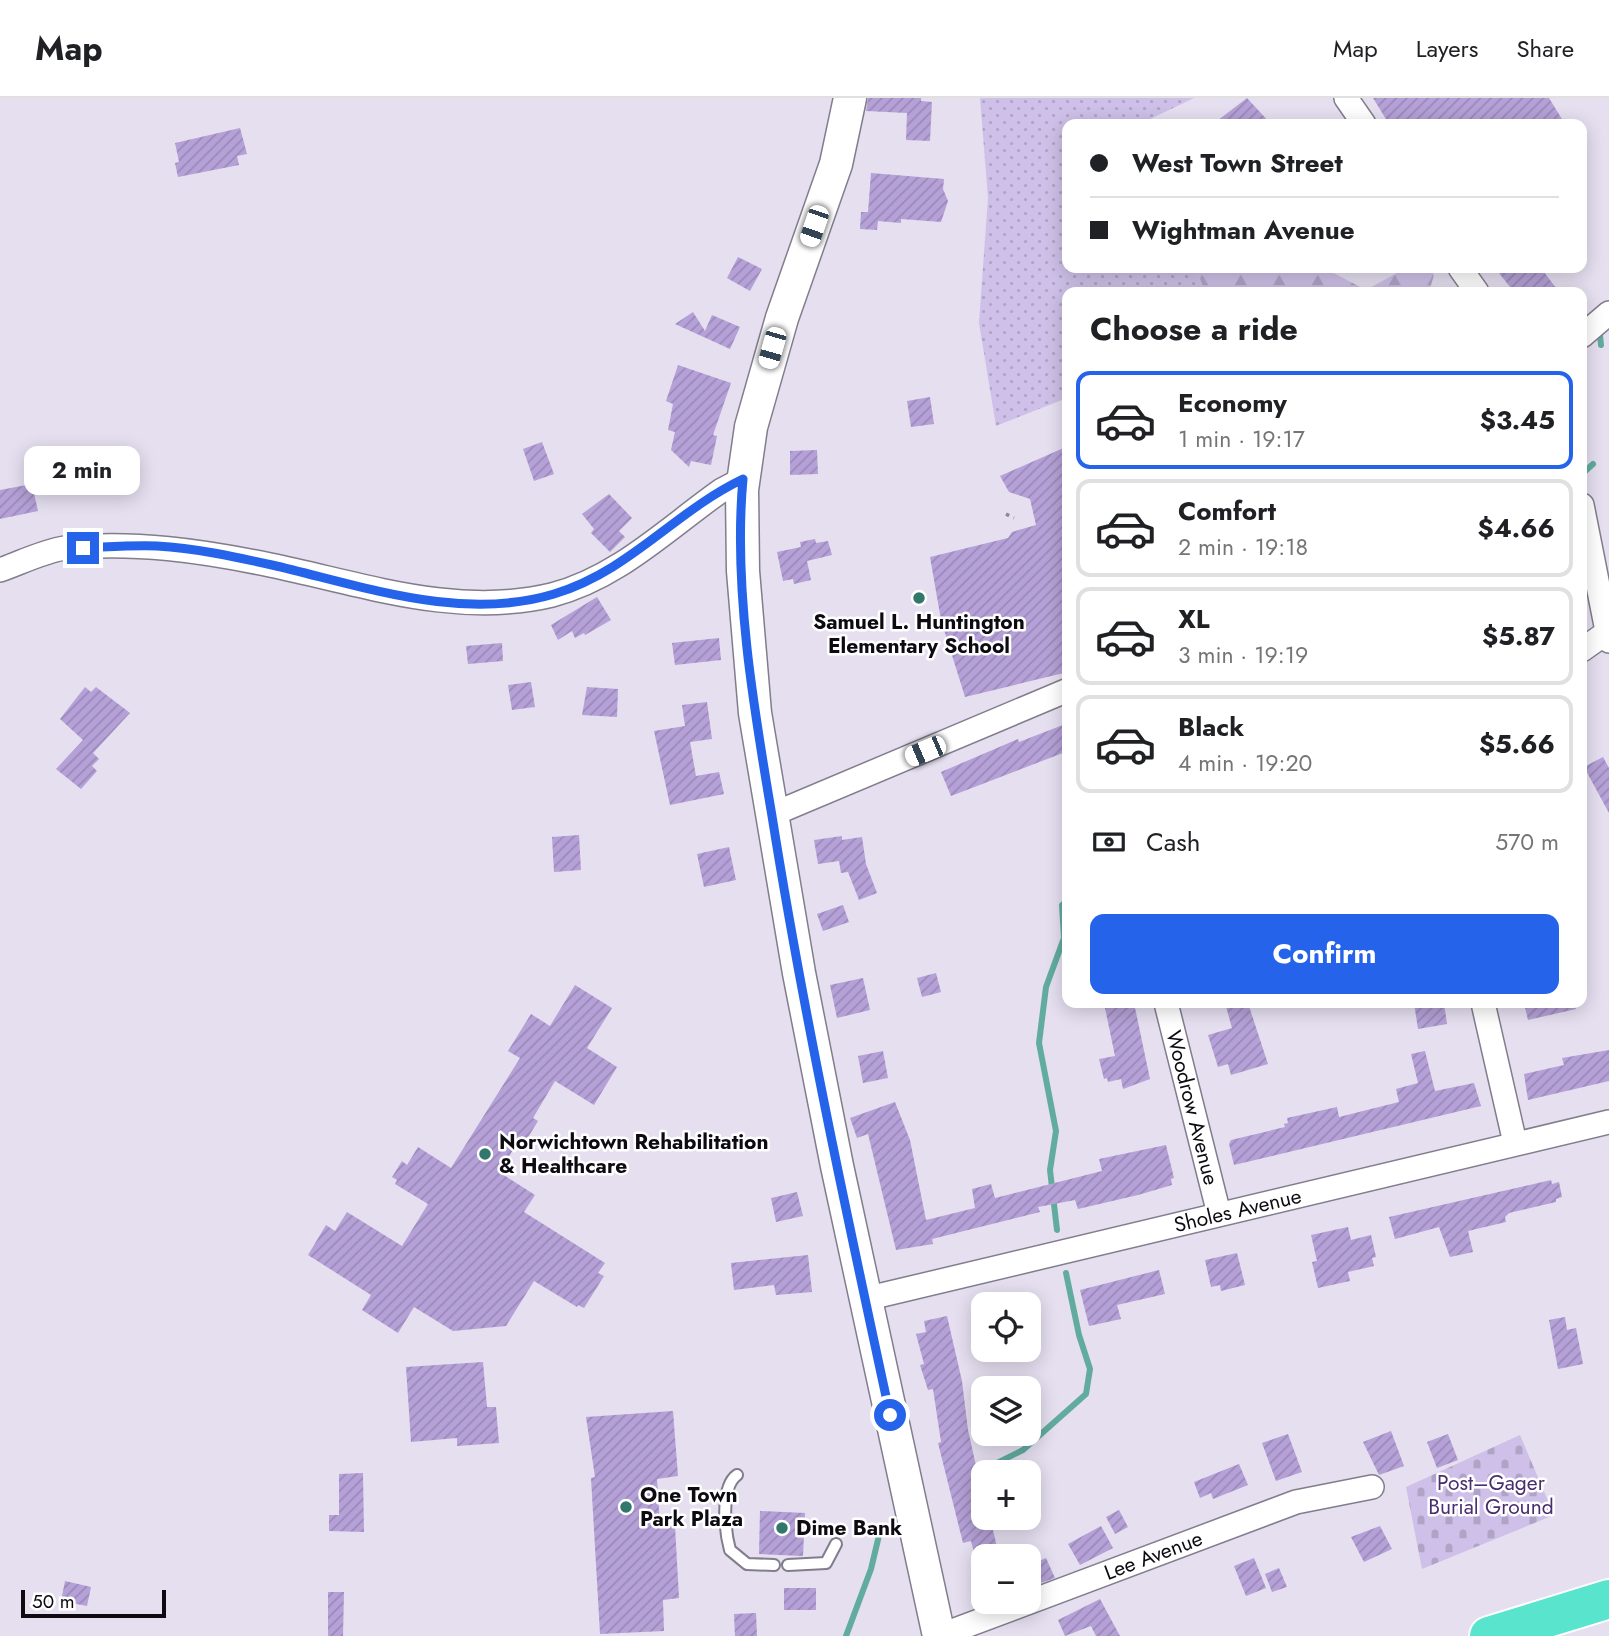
<!DOCTYPE html>
<html lang="en">
<head>
<meta charset="utf-8">
<style>
  body { margin:0; font-family:Jost,sans-serif; background:#f2f2f2; color:#202124; height:100vh; display:flex; flex-direction:column; font-size:26px; white-space:nowrap }
  * { box-sizing:border-box; margin:0 }
  p { font-size:23px; color:#757577 }
  .icon { flex:none; width:38px; height:38px; fill:none; stroke:currentColor; stroke-width:2; stroke-linecap:round; stroke-linejoin:round }
  .map { position:relative; flex:1; overflow:hidden }
  .drawer { position:absolute; left:1062px; top:189px; width:525px; height:721px; display:flex; flex-direction:column; background:#fff; border-radius:14px; box-shadow:0 4px 18px #0003 }
  .drawer>* { flex:none }
  .top-card { position:absolute; left:1062px; top:21px; width:525px; height:154px; border-radius:14px; box-shadow:0 4px 18px #0003; display:grid; align-content:center; height:154px; padding:0 28px; background:#fff }
  .buttons { position:absolute; left:971px; top:1194px; display:grid; gap:14px }
  .buttons a { display:grid; place-items:center; width:70px; height:70px; border-radius:14px; background:#fff; box-shadow:0 4px 18px #0003; font-size:35px }
  .scale { position:absolute; left:21px; bottom:18px; width:145px; box-sizing:border-box; padding-left:7px; border:4px solid #0d0b11; border-top:0; font-size:19px; line-height:24px; white-space:nowrap; color:#0d0b11; -webkit-text-stroke:5px #fff; paint-order:stroke }
  .end { position:absolute; width:32px; height:32px; margin:-16px; border:9px solid #2563eb; background:#fff; box-shadow:0 0 0 4px #fff }
  .from { border-radius:50% }
  .bubble { position:absolute; height:49px; border-radius:14px; background:#fff; box-shadow:0 4px 18px #0003; font-size:23px; font-weight:700; line-height:49px; text-align:center }
  .car { position:absolute; width:21px; height:42px; margin:-21px -10px; border-radius:9px; box-shadow:0 0 5px 2px #0007; background:linear-gradient(#fff 24%,#345 0 40%,#fff 0 76%,#345 0 86%,#fff 0) }
  .top-card b { display:flex; align-items:center; gap:24px; height:66px; font-size:26px }
  .top-card b+b { border-top:2px solid #e0e0e0 }
  .top-card i { width:18px; height:18px; background:#202124 }
  ul { padding:0; list-style:none }
  li { display:flex; align-items:center; gap:21px; height:98px; margin:0 14px 10px; padding:0 14px; border:4px solid #e0e0e0; border-radius:14px }
  li div { flex:1 }
  li b { display:block; font-size:26px }
  li em { font-style:normal; font-weight:700 }
  li.current { border-color:#2563eb }
  li>.icon { width:63px; height:63px; stroke-width:1.5 }
  h2 { padding:0 28px; font-size:32px; line-height:84px }
  .pay { display:flex; align-items:center; gap:18px; height:77px; padding:0 28px; font-size:26px }
  .pay p { margin-inline-start:auto }
  .action { display:flex; gap:14px; margin-top:auto; padding:14px 28px }
  .action a { flex:1; height:80px; border-radius:14px; background:#2563eb; color:#fff; font-size:28px; font-weight:700; line-height:80px; text-align:center }
  header { display:flex; align-items:center; gap:42px; box-sizing:border-box; height:98px; padding:0 35px; background:#fff; border-bottom:2px solid #e0e0e0 }
  header strong { font-size:33px }
  nav { display:flex; gap:38px; margin-inline-start:auto; font-size:24px }
  .map>svg:first-child { display:block }
  .grass { fill:url(#grass-dots) }
  .forest { fill:url(#forest-firs) }
  .cemetery { fill:url(#cemetery-stones) }
  .lines { fill:none; stroke-linecap:round; stroke-linejoin:round }
  .stream { stroke:#61ac9e; stroke-width:6 }
  .building { fill:url(#building-hatch) }
  .lane-casing { stroke:#827d8c; stroke-width:14 }
  .street-casing { stroke:#827d8c; stroke-width:26 }
  .secondary-casing { stroke:#827d8c; stroke-width:35 }
  .highway-casing { stroke:#fff; stroke-width:42 }
  .path { stroke:#8c8894; stroke-width:3.5; stroke-dasharray:3.5 5; stroke-linecap:butt }
  .lane { stroke:#fff; stroke-width:10 }
  .street { stroke:#fff; stroke-width:23 }
  .secondary { stroke:#fff; stroke-width:32 }
  .highway { stroke:#59e4ce; stroke-width:38 }
  .route { stroke:#2563eb; stroke-width:9 }
  .poi-dot { fill:#32776b; stroke:#fff; stroke-width:2.5 }
  .labels { text-anchor:middle; dominant-baseline:central; stroke-width:5; stroke-linejoin:round; paint-order:stroke }
  .poi-label { font-size:21px; font-weight:bold; fill:#0d0b11; stroke:#fff; text-anchor:start }
  .street-label { font-size:21px; fill:#0d0b11; stroke:#fff }
  .park-label { font-size:21px; fill:#492d6e; stroke:#fff }
</style>
</head>
<body>
<header>
<strong>Map</strong>
<nav><a>Map</a><a>Layers</a><a>Share</a></nav>
</header>
<div class="map">
<svg width="1609" height="1538" viewBox="0 0 1609 1538">
  <defs>
    <pattern id="grass-dots" width="8" height="8" patternUnits="userSpaceOnUse" patternTransform="scale(1.75)"><rect width="8" height="8" fill="#cec0e8"/><path d="M2 2h.1M6 6h.1" fill="none" stroke="#b0a4c6" stroke-width="1.8" stroke-linecap="round"/></pattern>
    <pattern id="forest-firs" width="22" height="20" patternUnits="userSpaceOnUse" patternTransform="scale(1.75)"><rect width="22" height="20" fill="#cec0e8"/><path d="M5 1l3.5 6h-7zM16 11l3.5 6h-7z" fill="#b0a4c6"/></pattern>
    <pattern id="cemetery-stones" width="16" height="16" patternUnits="userSpaceOnUse" patternTransform="scale(1.75)"><rect width="16" height="16" fill="#cec0e8"/><path d="M2 7V4a2 2 0 0 1 4 0v3zM10 15v-3a2 2 0 0 1 4 0v3z" fill="#b0a4c6"/></pattern>
    <pattern id="building-hatch" width="6" height="6" patternUnits="userSpaceOnUse" patternTransform="scale(1.75)"><rect width="6" height="6" fill="#b5a1d7"/><path d="M-1 1l2-2M0 6l6-6M5 7l2-2" fill="none" stroke="#9a89b8"/></pattern>
  </defs>
  <rect width="100%" height="100%" fill="#e5dff0"/>
  <!-- grass -->
  <path class="grass" d="M980,0H1194L1146,23V26H1068V170H1196L1205,194H1068L1067,300L996,328L979,225L988,100Z"/>
  <!-- forest -->
  <path class="forest" d="M1196,170H1324L1366,192L1406,170H1430L1434,177L1429,194H1205Z"/>
  <!-- cemetery -->
  <path class="cemetery" d="M1520,1337L1554,1417L1422,1471L1406,1389Z"/>
  <g class="lines">
    <!-- stream -->
    <g class="stream">
      <path d="M1600,237L1601,247"/>
      <path d="M1582,376L1593,366"/>
      <path d="M1057,1132L1050,1072L1056,1033L1039,945L1046,889L1064,840L1062,807L1068,802"/>
      <path d="M979,1374L1023,1352L1086,1296L1090,1271L1079,1237L1066,1175"/>
      <path d="M846,1538L871,1471L881,1429"/>
    </g>
  </g>
  <!-- building -->
  <g class="building">
    <path d="M868,0H921V3L932,4L930,43L906,42L907,15L866,13Z"/>
    <path d="M1247,0L1271,26H1213Z"/>
    <path d="M1373,0H1549L1565,26H1389Z"/>
    <path d="M240,30L247,56L237,58L239,67L178,79L175,65L179,64L175,45Z"/>
    <path d="M871,75L944,81L943,91L948,103L941,124L901,121V125L878,123L877,132L860,131L861,114H868Z"/>
    <path d="M738,159L762,171L750,193L727,180Z"/>
    <path d="M1495,170H1541L1559,194H1514Z"/>
    <path d="M693,214L705,233L712,217L740,229L730,251L675,226Z"/>
    <path d="M678,267L731,285L713,337L717,338L711,367L691,363L689,369L671,352L675,334L668,332L673,306L666,303Z"/>
    <path d="M930,299L934,326L911,329L907,303Z"/>
    <path d="M542,344L554,376L534,383L523,351Z"/>
    <path d="M1068,348V574L965,599L941,522L930,459L1008,440L1012,434L1036,427L1030,401L1009,394L1000,378Z"/>
    <path d="M817,352L818,376L790,377V353Z"/>
    <path d="M32,386L38,413L0,421V392Z"/>
    <path d="M609,396L632,420L619,433L625,439L610,454L591,435L594,431L582,416Z"/>
    <path d="M815,441L816,445L828,443L832,457L807,463L811,482L794,486L793,481L783,483L777,454L801,449L800,444Z"/>
    <path d="M597,499L611,522L585,537L584,535L575,540L572,533L558,542L551,527Z"/>
    <path d="M719,540L721,562L675,567L672,545Z"/>
    <path d="M502,545L503,563L468,566L466,548Z"/>
    <path d="M531,584L535,609L512,612L508,587Z"/>
    <path d="M85,589L91,594L96,589L130,615L93,655L99,661L92,668L97,673L81,691L56,671L83,642L60,621Z"/>
    <path d="M587,589L618,591L617,619L582,617Z"/>
    <path d="M707,604L712,641L690,644L696,678L719,674L724,696L670,707L654,633L685,628L682,607Z"/>
    <path d="M1068,625V653L951,698L941,674L1018,641L1019,644Z"/>
    <path d="M1603,659L1609,670V715L1584,669Z"/>
    <path d="M579,737L581,772L554,774L552,739Z"/>
    <path d="M842,738V742L862,739L866,766L877,795L859,802L848,774L841,775L839,763L818,766L814,742Z"/>
    <path d="M729,749L736,782L704,789L697,756Z"/>
    <path d="M843,807L849,824L823,833L817,816Z"/>
    <path d="M936,875L941,894L922,899L917,880Z"/>
    <path d="M863,880L870,912L837,920L830,887Z"/>
    <path d="M575,887L612,910L587,950L617,969L594,1007L555,983L533,1020L538,1023L527,1041L522,1038L499,1074L535,1097L524,1114L605,1165L598,1175L604,1178L584,1210L578,1207L577,1209L534,1183L506,1228L453,1233L414,1209L398,1235L362,1212L371,1197L308,1157L326,1127L335,1133L347,1114L402,1148L428,1106L395,1086L397,1082L392,1079L402,1063L407,1067L418,1049L451,1070L520,960L508,953L531,916L550,928Z"/>
    <path d="M1134,905L1150,981L1123,991L1121,981L1108,984L1107,980L1104,981L1099,961L1115,958L1105,910Z"/>
    <path d="M1225,905H1248L1268,966L1231,977L1228,966L1218,969L1208,937L1232,930Z"/>
    <path d="M1414,905H1444L1447,926L1418,931Z"/>
    <path d="M1524,905H1575L1576,911L1528,922Z"/>
    <path d="M1609,952V983L1528,1002L1524,976L1564,967L1562,960Z"/>
    <path d="M883,953L888,980L863,985L858,958Z"/>
    <path d="M1425,953L1435,993L1474,985L1481,1008L1234,1067L1229,1046L1231,1042L1285,1029L1284,1026L1288,1025L1287,1020L1337,1009L1339,1019L1399,1004L1396,991L1418,985L1411,956Z"/>
    <path d="M895,1004L910,1042L926,1122L975,1110L972,1091L991,1086L995,1100L1102,1073L1099,1061L1166,1047L1174,1080L1171,1081L1172,1087L1138,1097L1078,1111L1075,1102L1038,1109L1040,1114L932,1141L933,1146L896,1152L868,1036L857,1040L850,1020Z"/>
    <path d="M1551,1082L1552,1086L1559,1084L1562,1099L1556,1101V1104L1509,1115L1505,1119L1506,1124L1468,1133L1473,1154L1450,1159L1439,1129L1395,1141L1389,1119Z"/>
    <path d="M797,1094L803,1118L776,1124L771,1100Z"/>
    <path d="M1348,1129L1351,1142L1371,1137L1376,1159L1372,1160L1374,1168L1348,1174L1350,1183L1318,1190L1312,1164L1317,1163L1311,1137Z"/>
    <path d="M1237,1155L1245,1187L1221,1193L1220,1187L1211,1189L1205,1162Z"/>
    <path d="M808,1157L812,1194L776,1197L774,1187L734,1192L731,1165Z"/>
    <path d="M1159,1172L1165,1196L1117,1207L1121,1221L1089,1228L1080,1192Z"/>
    <path d="M947,1218L962,1283L968,1332L979,1381L984,1380V1419H990L999,1458H975L971,1443L963,1445L938,1345L941,1344L933,1291L928,1292L920,1267L924,1266L916,1236L926,1234L924,1223Z"/>
    <path d="M1565,1219L1567,1232L1576,1230L1583,1266L1558,1271L1549,1222Z"/>
    <path d="M483,1264L487,1309H496L499,1345L457,1348V1340L411,1344L406,1269Z"/>
    <path d="M673,1313L678,1378L657,1381L660,1428H675L679,1500L663,1502L664,1533L600,1536L591,1380L595,1379L586,1319Z"/>
    <path d="M1391,1333L1404,1368L1379,1377L1363,1344Z"/>
    <path d="M1288,1336L1302,1374L1276,1383L1262,1345Z"/>
    <path d="M1448,1336L1458,1362L1437,1370L1427,1344Z"/>
    <path d="M1239,1366L1248,1387L1213,1401L1211,1395L1200,1400L1194,1384Z"/>
    <path d="M363,1375L364,1434L329,1433V1417H339V1376Z"/>
    <path d="M1119,1412L1128,1429L1115,1436L1106,1419Z"/>
    <path d="M760,1413L805,1415L803,1458L759,1456Z"/>
    <path d="M1101,1428L1113,1450L1080,1467L1068,1446Z"/>
    <path d="M1380,1428L1392,1451L1364,1464L1351,1439Z"/>
    <path d="M1046,1460L1055,1480L1029,1489V1467Z"/>
    <path d="M1254,1460L1266,1490L1246,1498L1234,1468Z"/>
    <path d="M1279,1470L1287,1489L1272,1494L1265,1476Z"/>
    <path d="M65,1483L91,1489L87,1508L61,1503Z"/>
    <rect x="784" y="1490" width="32" height="22"/>
    <path d="M328,1494H344L343,1538H328Z"/>
    <path d="M1100,1501L1120,1538H1096L1091,1528L1065,1538L1058,1522Z"/>
    <path d="M756,1515L757,1538H735L734,1516Z"/>
  </g>
  <g class="lines">
    <!-- lane casing -->
    <g class="lane-casing">
      <g id="lane">
        <path d="M737,1377C720,1389 725,1434 730,1452L747,1466L774,1467"/>
        <path d="M788,1467L826,1465L836,1446"/>
      </g>
    </g>
    <!-- street casing -->
    <g class="street-casing">
      <g id="street">
        <path d="M1346,0L1364,26"/>
        <path d="M1460,170L1477,194"/>
        <path d="M1582,238L1609,215"/>
        <path d="M1582,407L1609,543"/>
        <path d="M0,472C20,465 44,453 65,450C134,443 203,453 270,467C363,486 456,520 552,497C618,480 668,430 722,392L743,381"/>
        <path d="M1582,552L1606,535"/>
        <path d="M771,717L1068,592"/>
        <path id="s1" d="M1166,905L1219,1116"/>
        <path d="M1483,905L1515,1045"/>
        <path id="s2" d="M865,1201L1609,1024"/>
        <path id="s3" d="M939,1538L1296,1404L1372,1389"/>
      </g>
    </g>
    <!-- secondary casing -->
    <g class="secondary-casing">
      <path id="secondary" d="M850,0L836,66L782,220L751,329L742,392L743,473L755,615L799,875L837,1068L939,1538"/>
    </g>
    <!-- highway casing -->
    <g class="highway-casing">
      <path id="highway" d="M1489,1538L1609,1501"/>
    </g>
    <!-- path -->
    <path class="path" d="M1006,416L1014,420"/>
    <!-- lane -->
    <use href="#lane" class="lane"/>
    <!-- street -->
    <use href="#street" class="street"/>
    <!-- secondary -->
    <use href="#secondary" class="secondary"/>
    <!-- highway -->
    <use href="#highway" class="highway"/>
  </g>
  <g class="lines">
    <!-- route -->
    <path class="route" d="M83,450C108,449 133,447 157,448C195,450 236,459 272,467C363,488 461,524 554,496C630,473 674,414 743,381C733,489 754,612 772,718C804,919 847,1118 890,1317"/>
  </g>
  <!-- markers -->
  <g class="poi-dot">
    <circle cx="919" cy="500" r="7"/>
    <circle cx="485" cy="1056" r="7"/>
    <circle cx="626" cy="1409" r="7"/>
    <circle cx="782" cy="1430" r="7"/>
  </g>
  <g class="labels">
    <!-- poi labels -->
    <g class="poi-label">
      <text x="919" y="524" text-anchor="middle">Samuel L. Huntington<tspan x="919" dy="24">Elementary School</tspan></text>
      <text x="499" y="1044">Norwichtown Rehabilitation<tspan x="499" dy="24">&amp; Healthcare</tspan></text>
      <text x="640" y="1397">One Town<tspan x="640" dy="24">Park Plaza</tspan></text>
      <text x="796" y="1430">Dime Bank</text>
    </g>
    <!-- street labels -->
    <g class="street-label">
      <text stroke="none"><textPath href="#s1" startOffset="108">Woodrow Avenue</textPath></text>
      <text stroke="none"><textPath href="#s2" startOffset="383">Sholes Avenue</textPath></text>
      <text stroke="none"><textPath href="#s3" startOffset="229">Lee Avenue</textPath></text>
    </g>
    <!-- park labels -->
    <g class="park-label">
      <text x="1491" y="1385">Post–Gager<tspan x="1491" dy="24">Burial Ground</tspan></text>
    </g>
  </g>
</svg>
<div class="buttons">
<a><svg class="icon" aria-label="locate" viewBox="0 0 24 24"><circle cx="12" cy="12" r="6"/><path d="M12 2v4M12 18v4M2 12h4M18 12h4"/></svg></a>
<a><svg class="icon" aria-label="layers" viewBox="0 0 24 24"><path d="M12 4l9 5-9 5-9-5zM3 14l9 5 9-5"/></svg></a>
<a>+</a>
<a>−</a>
</div>
<div class="scale">50 m</div>
<i class="end from" style="left:890px;top:1317px"></i>
<i class="end" style="left:83px;top:450px"></i>
<div class="bubble" style="left:24px;top:348px;width:116px">2 min</div>
<i class="car" style="left:814px;top:128px;rotate:199deg"></i>
<i class="car" style="left:772px;top:250px;rotate:196deg"></i>
<i class="car" style="left:925px;top:653px;rotate:247deg"></i>
<div class="top-card">
<b><i class="from"></i>West Town Street</b>
<b><i></i>Wightman Avenue</b>
</div>
<section class="drawer">
<h2>Choose a ride</h2>
<ul>
<li class="current"><svg class="icon" aria-label="car" viewBox="0 0 24 24"><path d="M5 17H2v-5l4-1 3-4h7l3 4 3 1v5h-3M9 17h6M6 11h13"/><circle cx="7" cy="17" r="2"/><circle cx="17" cy="17" r="2"/></svg><div><b>Economy</b><p>1 min · 19:17</p></div><em>$3.45</em></li>
<li><svg class="icon" aria-label="car" viewBox="0 0 24 24"><path d="M5 17H2v-5l4-1 3-4h7l3 4 3 1v5h-3M9 17h6M6 11h13"/><circle cx="7" cy="17" r="2"/><circle cx="17" cy="17" r="2"/></svg><div><b>Comfort</b><p>2 min · 19:18</p></div><em>$4.66</em></li>
<li><svg class="icon" aria-label="car" viewBox="0 0 24 24"><path d="M5 17H2v-5l4-1 3-4h7l3 4 3 1v5h-3M9 17h6M6 11h13"/><circle cx="7" cy="17" r="2"/><circle cx="17" cy="17" r="2"/></svg><div><b>XL</b><p>3 min · 19:19</p></div><em>$5.87</em></li>
<li><svg class="icon" aria-label="car" viewBox="0 0 24 24"><path d="M5 17H2v-5l4-1 3-4h7l3 4 3 1v5h-3M9 17h6M6 11h13"/><circle cx="7" cy="17" r="2"/><circle cx="17" cy="17" r="2"/></svg><div><b>Black</b><p>4 min · 19:20</p></div><em>$5.66</em></li>
</ul>
<div class="pay"><svg class="icon" aria-label="cash" viewBox="0 0 24 24"><path d="M3 7h18v10H3z"/><circle cx="12" cy="12" r="2"/></svg>Cash<p>570 m</p></div>
<div class="action"><a>Confirm</a></div>
</section>
</div>
</body>
</html>
